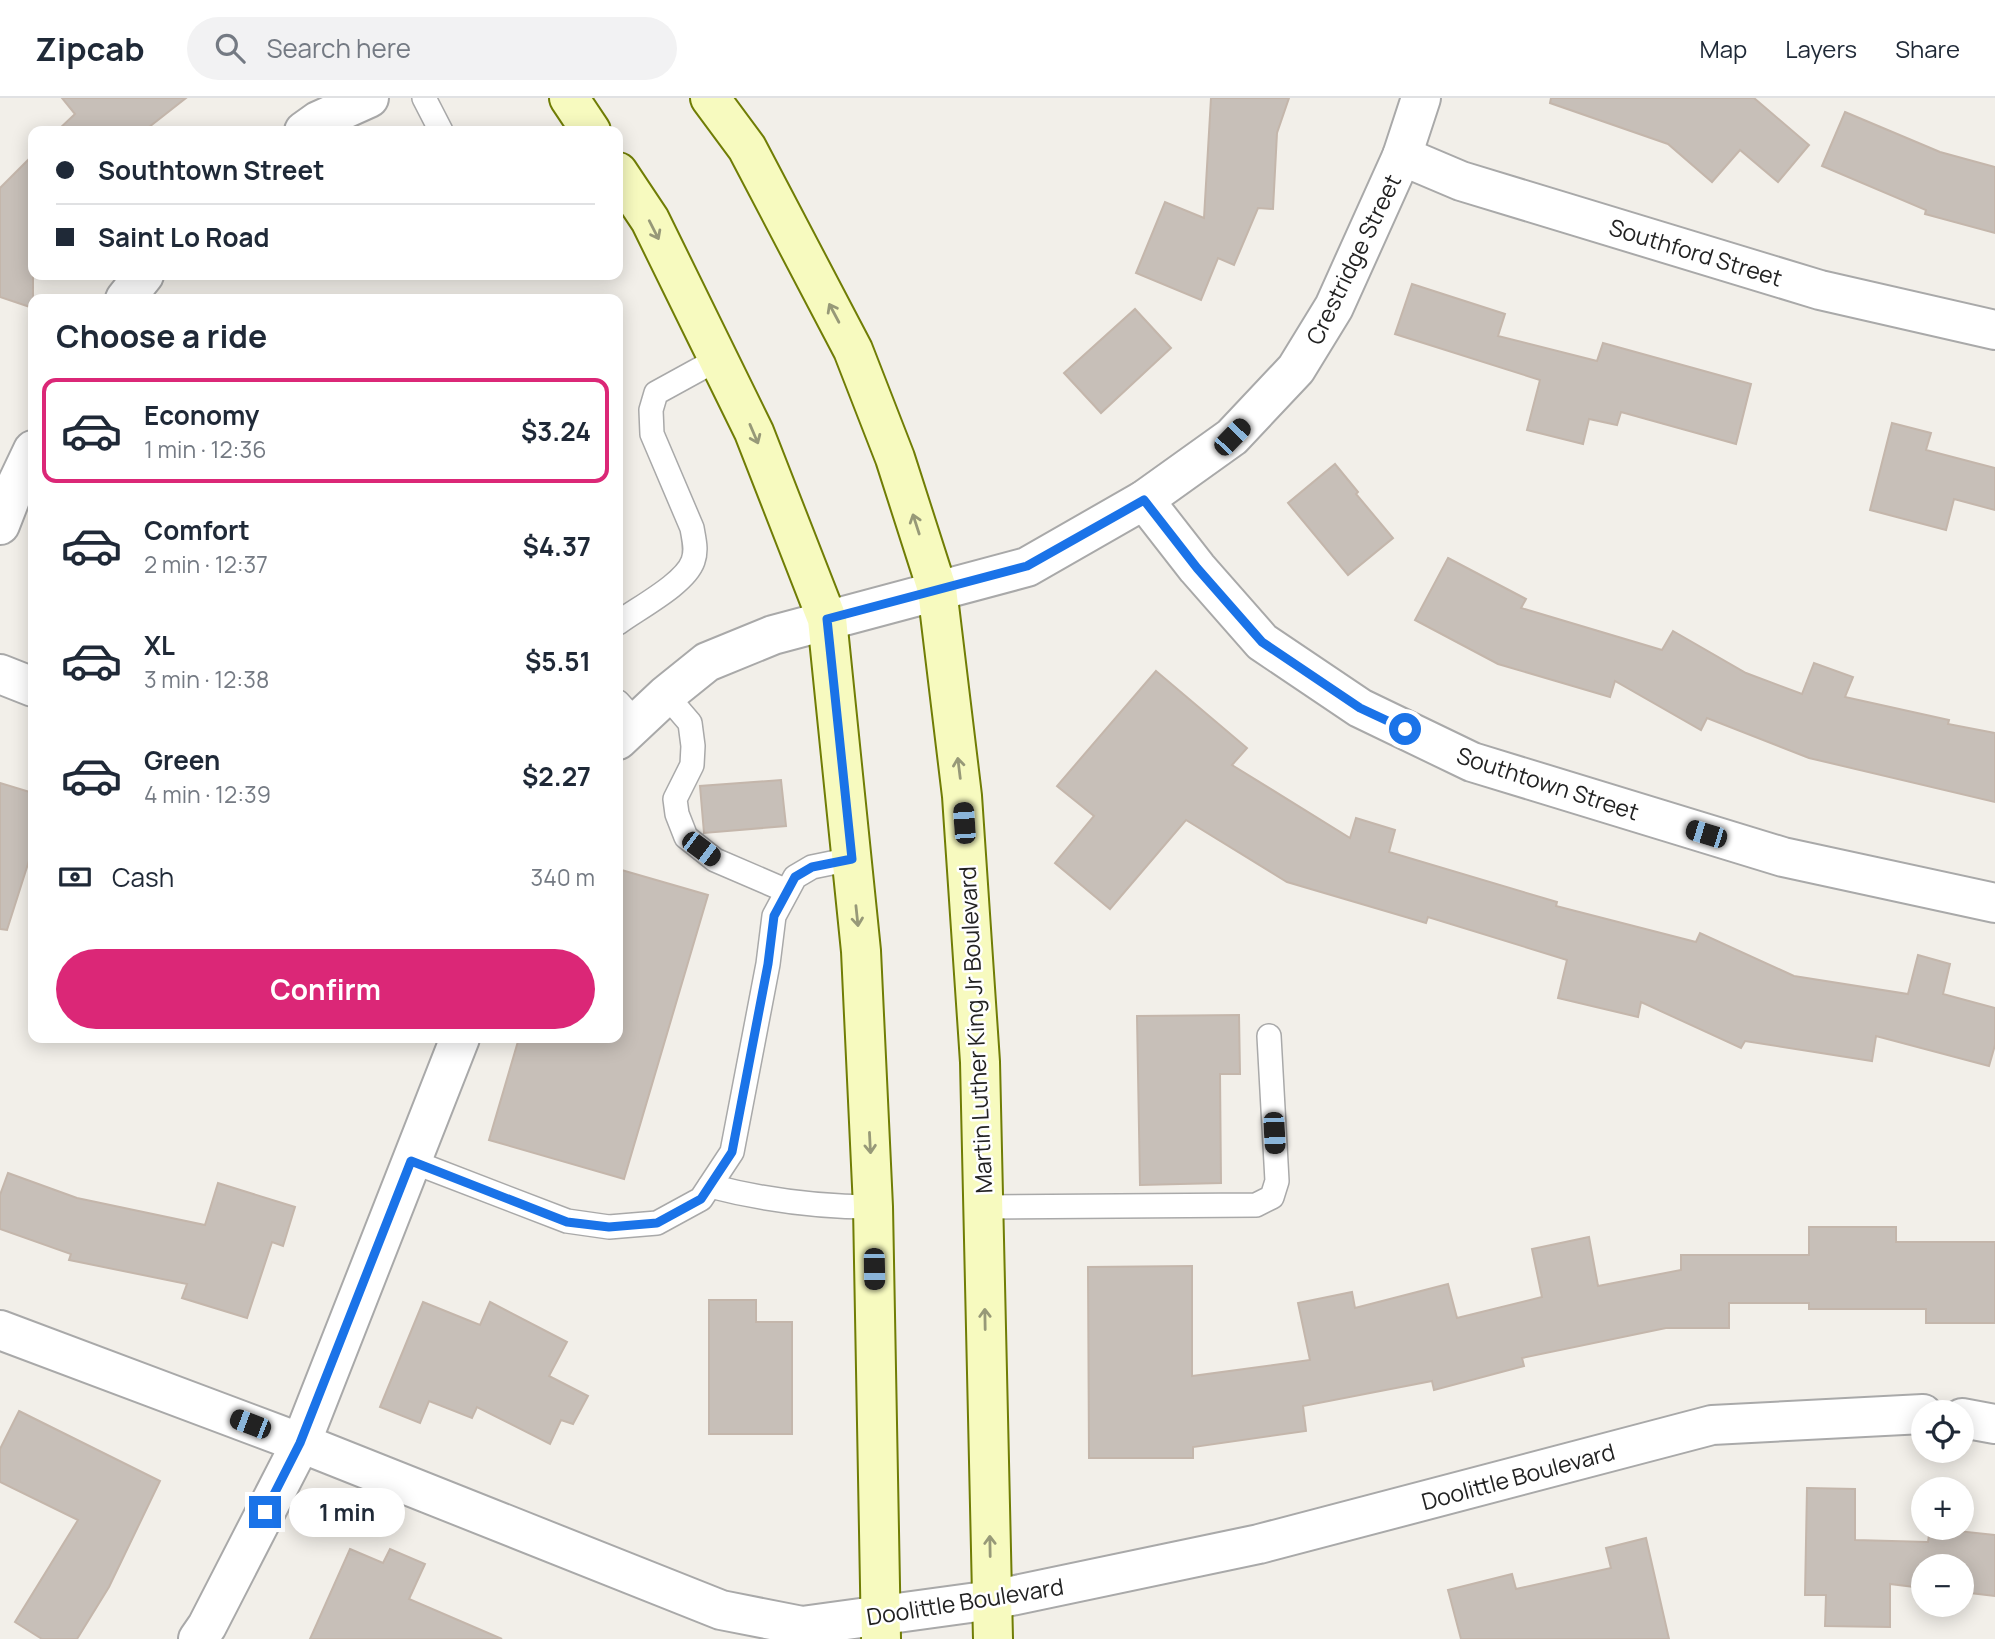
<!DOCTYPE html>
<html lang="en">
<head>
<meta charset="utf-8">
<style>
  body { margin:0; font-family:Manrope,sans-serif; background:#f2f2f3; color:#1f2937; height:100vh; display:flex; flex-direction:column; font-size:26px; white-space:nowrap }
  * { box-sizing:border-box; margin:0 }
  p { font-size:23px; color:#747a83 }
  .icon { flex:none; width:38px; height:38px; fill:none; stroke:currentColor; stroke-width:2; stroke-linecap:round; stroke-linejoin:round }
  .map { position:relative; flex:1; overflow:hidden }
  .panel { position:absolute; left:28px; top:196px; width:595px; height:749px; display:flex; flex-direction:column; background:#fff; border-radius:14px; box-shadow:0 4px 18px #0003 }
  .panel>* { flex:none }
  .hud { position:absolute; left:28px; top:28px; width:595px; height:154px; border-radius:14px; box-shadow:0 4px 18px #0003; display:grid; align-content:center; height:154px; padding:0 28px; background:#fff }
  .fabs { position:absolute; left:1911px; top:1302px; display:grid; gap:14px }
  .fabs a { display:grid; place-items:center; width:63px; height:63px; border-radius:50%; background:#fff; box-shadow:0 4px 18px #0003; font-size:35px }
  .end { position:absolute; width:32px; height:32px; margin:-16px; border:9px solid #1a73e8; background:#fff; box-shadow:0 0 0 4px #fff }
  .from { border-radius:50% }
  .bubble { position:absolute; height:49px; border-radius:24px; background:#fff; box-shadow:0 4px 18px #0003; font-size:23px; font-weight:700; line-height:49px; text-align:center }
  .car { position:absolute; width:21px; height:42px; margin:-21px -10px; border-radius:9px; box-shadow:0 0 5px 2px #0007; background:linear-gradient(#222 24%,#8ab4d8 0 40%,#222 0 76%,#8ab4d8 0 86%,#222 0) }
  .hud b { display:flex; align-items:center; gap:24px; height:66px; font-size:26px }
  .hud b+b { border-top:2px solid #e0e1e3 }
  .hud i { width:18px; height:18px; background:#1f2937 }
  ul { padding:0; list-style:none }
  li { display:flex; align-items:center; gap:21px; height:105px; margin:0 14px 10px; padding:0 14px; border:4px solid transparent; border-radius:14px }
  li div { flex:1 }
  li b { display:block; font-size:26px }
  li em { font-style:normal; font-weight:700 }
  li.active { border-color:#db2777 }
  li>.icon { width:63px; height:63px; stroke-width:1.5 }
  h2 { padding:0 28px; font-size:32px; line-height:84px }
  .pay { display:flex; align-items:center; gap:18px; height:77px; padding:0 28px; font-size:26px }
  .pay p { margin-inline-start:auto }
  .button { display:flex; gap:14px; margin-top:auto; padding:14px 28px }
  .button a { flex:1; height:80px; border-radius:42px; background:#db2777; color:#fff; font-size:28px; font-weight:700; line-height:80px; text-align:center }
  header { display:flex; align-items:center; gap:42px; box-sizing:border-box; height:98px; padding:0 35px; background:#fff; border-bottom:2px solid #e0e1e3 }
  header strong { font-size:33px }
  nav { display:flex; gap:38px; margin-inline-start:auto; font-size:24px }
  .search { width:490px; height:63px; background:#f2f2f3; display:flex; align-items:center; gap:18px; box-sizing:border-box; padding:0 24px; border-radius:38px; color:#747a83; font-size:26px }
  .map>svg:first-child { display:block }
  .building { fill:#c7bfb8; stroke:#c4b6ab; stroke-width:2 }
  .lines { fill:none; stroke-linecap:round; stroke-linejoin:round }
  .lane-casing { stroke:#a9a9a9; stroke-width:26 }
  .street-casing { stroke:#a9a9a9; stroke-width:42 }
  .secondary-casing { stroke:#707d05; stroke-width:42 }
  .lane { stroke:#fff; stroke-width:23 }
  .street { stroke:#fff; stroke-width:38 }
  .secondary { stroke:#f7fabf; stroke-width:38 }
  .oneway { stroke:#979978 }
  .route { stroke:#1a73e8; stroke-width:9 }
  .labels { text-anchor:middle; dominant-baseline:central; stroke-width:5; stroke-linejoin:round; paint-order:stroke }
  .street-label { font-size:23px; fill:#222; stroke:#fff }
</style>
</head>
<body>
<header>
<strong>Zipcab</strong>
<div class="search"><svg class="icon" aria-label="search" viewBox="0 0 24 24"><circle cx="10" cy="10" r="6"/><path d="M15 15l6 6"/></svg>Search here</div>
<nav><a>Map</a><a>Layers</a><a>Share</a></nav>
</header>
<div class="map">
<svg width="1995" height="1541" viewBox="0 0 1995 1541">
  <rect width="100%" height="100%" fill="#f2efe9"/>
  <!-- building -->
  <g class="building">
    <path d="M62,0H186L144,33H57L75,16Z"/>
    <path d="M1211,0H1289L1277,35L1273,111L1258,110L1234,167L1218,160L1201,202L1136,175L1165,104L1204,120Z"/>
    <path d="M1551,0H1754L1809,47L1778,84L1740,52L1712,84L1668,46L1550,5Z"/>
    <path d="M1845,14L1940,54L1995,69V135L1925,116L1926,112L1822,68Z"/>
    <path d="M33,57V210L0,199V90Z"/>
    <path d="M1412,186L1505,216L1498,238L1597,263L1603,245L1751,286L1736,346L1621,314L1617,327L1589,321L1583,346L1527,332L1540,282L1395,236Z"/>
    <path d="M1135,211L1171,250L1101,315L1064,275Z"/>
    <path d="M1892,325L1931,335L1926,352L1995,370V412L1954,401L1946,432L1870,412Z"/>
    <path d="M1335,366L1358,394L1356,396L1393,440L1348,477L1288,405Z"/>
    <path d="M1448,460L1526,501L1521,510L1662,552L1673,533L1746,575L1802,596L1814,565L1853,579L1845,599L1949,622L1948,626L1995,635V704L1809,660L1707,620L1701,632L1615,583L1610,599L1498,566L1415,522Z"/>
    <path d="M1156,573L1247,650L1232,667L1350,740L1356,720L1395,732L1389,754L1557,804L1556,808L1696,844L1700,835L1794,878L1908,896L1918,857L1950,866L1943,896L1995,910V947L1989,968L1876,938L1872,963L1745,943L1741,950L1641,904L1638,919L1558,900L1567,862L1428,819L1426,825L1287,784L1186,722L1110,811L1055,765L1094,718L1057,688Z"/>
    <path d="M781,682L786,728L704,735L700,688Z"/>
    <path d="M0,685L33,695V750L7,832L0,831Z"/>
    <path d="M618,771L708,797L624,1081L489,1042L519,940H618Z"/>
    <path d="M1239,917L1240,976H1220L1221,1085L1140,1087L1137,918Z"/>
    <path d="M8,1075L77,1100L205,1127L218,1085L295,1109L283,1148L272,1144L247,1220L182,1200L187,1186L69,1162L71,1156L0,1131V1097Z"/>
    <path d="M1809,1129H1896V1144H1995V1225H1926V1211H1809V1205H1729V1230H1666L1522,1260L1524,1268L1434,1292L1432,1283L1303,1308L1306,1333L1193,1349V1360H1089L1088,1169L1192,1168V1278L1310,1262L1298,1205L1352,1194L1355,1210L1448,1186L1457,1220L1542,1199L1532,1151L1589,1139L1598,1188L1681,1172V1157H1809Z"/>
    <path d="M709,1202H756V1224H792V1336H709Z"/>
    <path d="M423,1204L480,1227L490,1204L567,1244L549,1278L588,1298L573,1326L561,1322L550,1346L477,1309L472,1320L429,1303L420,1325L380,1309Z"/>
    <path d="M19,1313L160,1383L109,1489L77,1541H42L15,1524L78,1422L0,1384V1351Z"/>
    <path d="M1807,1390L1855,1391V1442L1928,1444L1930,1430L1995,1437V1498L1962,1494V1468H1923V1490L1890,1486V1529L1825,1528L1826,1497H1805Z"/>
    <path d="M1646,1440L1669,1541H1461L1448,1492L1512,1476L1516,1491L1611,1470L1606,1450Z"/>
    <path d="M350,1451L383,1465L390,1451L425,1466L409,1501L502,1541H310Z"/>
  </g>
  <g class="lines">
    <!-- lane casing -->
    <g class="lane-casing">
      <g id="lane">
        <path d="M424,0L441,33"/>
        <path d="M618,525C638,510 685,486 693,463C697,452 694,442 692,430L652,336L651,312L656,295L718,261"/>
        <path d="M666,597L690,625L693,648L692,667L675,701L677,716L686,739L715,762L787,793"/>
        <path d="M618,604L636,624"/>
        <path d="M411,1063L567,1123L609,1129L657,1125L701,1101L732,1054L768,866L774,818L795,779L812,769L851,761"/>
        <path d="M710,1088C764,1102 817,1109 873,1109"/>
        <path d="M983,1109L1256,1107L1272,1099L1277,1083L1269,938"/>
      </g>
    </g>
    <!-- street casing -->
    <g class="street-casing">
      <g id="street">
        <path d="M304,33L318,23L369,0"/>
        <path d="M1402,58L1461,83L1820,192L1995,232"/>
        <path d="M125,201L144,177"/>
        <path d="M1144,402L1197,470L1262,544L1360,610L1472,664L1783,759L1995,805"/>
        <path d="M0,427L12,396L33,352"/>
        <path d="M0,576L33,589"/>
        <path d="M618,642L666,597L707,564L773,537L1027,469L1144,402L1232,339L1296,271L1334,209L1402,58L1421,0"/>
        <path d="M0,1232L301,1345L721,1512L802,1528L992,1502L1259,1446L1712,1327L1923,1316"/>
        <path d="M1962,1320L1995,1326"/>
        <path d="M198,1541L207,1528L301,1345L460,940"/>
      </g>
    </g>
    <!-- secondary casing -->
    <g class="secondary-casing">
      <g id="secondary">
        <path d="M569,0L591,33"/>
        <path d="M710,0L747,50L853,252L895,360L937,491L962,698L980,964L993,1541"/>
        <path d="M618,74L650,122L754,334L827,521L861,853L873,1109L881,1541"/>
      </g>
    </g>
    <!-- lane -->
    <use href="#lane" class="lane"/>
    <!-- street -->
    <use href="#street" class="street"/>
    <!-- secondary -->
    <use href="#secondary" class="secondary"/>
  </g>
  <!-- one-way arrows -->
  <defs><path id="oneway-shaft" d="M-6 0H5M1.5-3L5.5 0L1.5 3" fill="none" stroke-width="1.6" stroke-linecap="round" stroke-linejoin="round" transform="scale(1.75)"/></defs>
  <g class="oneway">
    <use href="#oneway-shaft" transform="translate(654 132) rotate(63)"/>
    <use href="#oneway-shaft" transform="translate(834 215) rotate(-118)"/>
    <use href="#oneway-shaft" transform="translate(754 336) rotate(67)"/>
    <use href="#oneway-shaft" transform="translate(916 426) rotate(-108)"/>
    <use href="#oneway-shaft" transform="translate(959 670) rotate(-97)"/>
    <use href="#oneway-shaft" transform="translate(857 818) rotate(84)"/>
    <use href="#oneway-shaft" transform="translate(870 1045) rotate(87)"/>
    <use href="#oneway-shaft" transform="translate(985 1221) rotate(-91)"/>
    <use href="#oneway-shaft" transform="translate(990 1448) rotate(-91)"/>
  </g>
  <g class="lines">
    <!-- route -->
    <path class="route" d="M265,1414L300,1345L411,1063L567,1124L609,1129L657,1125L701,1101L732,1054L768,866L774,818L795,779L812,769L852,761L827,521L1027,468L1144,402L1197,470L1262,544L1360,610L1405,631"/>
  </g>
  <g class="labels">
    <!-- street labels -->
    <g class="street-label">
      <text transform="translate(1696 154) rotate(17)">Southford Street</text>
      <text transform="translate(1353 161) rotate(-64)">Crestridge Street</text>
      <text transform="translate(1548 685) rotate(18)">Southtown Street</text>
      <text transform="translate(975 932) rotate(-93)">Martin Luther King Jr Boulevard</text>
      <text transform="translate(1518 1378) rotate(-15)">Doolittle Boulevard</text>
      <text transform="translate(965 1503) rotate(-9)">Doolittle Boulevard</text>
    </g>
  </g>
</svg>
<div class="fabs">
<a><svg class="icon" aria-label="locate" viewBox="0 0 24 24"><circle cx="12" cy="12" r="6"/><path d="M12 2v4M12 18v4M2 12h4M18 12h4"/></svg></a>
<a>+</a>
<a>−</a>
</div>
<i class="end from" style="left:1405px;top:631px"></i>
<i class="end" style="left:265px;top:1414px"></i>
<div class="bubble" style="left:289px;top:1390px;width:116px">1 min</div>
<i class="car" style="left:1232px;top:339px;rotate:44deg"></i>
<i class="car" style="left:964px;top:725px;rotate:356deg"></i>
<i class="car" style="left:1706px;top:736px;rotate:287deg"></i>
<i class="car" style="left:701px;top:751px;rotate:127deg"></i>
<i class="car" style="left:1274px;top:1035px;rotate:177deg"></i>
<i class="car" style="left:874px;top:1171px;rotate:179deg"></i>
<i class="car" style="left:250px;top:1326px;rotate:291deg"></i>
<div class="hud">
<b><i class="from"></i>Southtown Street</b>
<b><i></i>Saint Lo Road</b>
</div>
<section class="panel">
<h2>Choose a ride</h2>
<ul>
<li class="active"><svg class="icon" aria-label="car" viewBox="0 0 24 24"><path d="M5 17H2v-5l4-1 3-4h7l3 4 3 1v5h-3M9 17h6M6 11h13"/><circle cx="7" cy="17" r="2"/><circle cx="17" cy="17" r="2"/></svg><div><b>Economy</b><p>1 min · 12:36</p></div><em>$3.24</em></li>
<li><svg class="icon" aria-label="car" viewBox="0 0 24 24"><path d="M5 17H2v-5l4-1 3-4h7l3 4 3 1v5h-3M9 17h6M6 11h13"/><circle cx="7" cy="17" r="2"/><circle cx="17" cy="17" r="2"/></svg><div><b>Comfort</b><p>2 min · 12:37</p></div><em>$4.37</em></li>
<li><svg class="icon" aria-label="car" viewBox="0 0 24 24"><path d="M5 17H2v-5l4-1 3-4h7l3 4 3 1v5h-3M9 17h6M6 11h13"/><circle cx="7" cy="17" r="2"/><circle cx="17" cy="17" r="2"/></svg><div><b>XL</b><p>3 min · 12:38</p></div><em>$5.51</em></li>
<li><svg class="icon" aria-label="car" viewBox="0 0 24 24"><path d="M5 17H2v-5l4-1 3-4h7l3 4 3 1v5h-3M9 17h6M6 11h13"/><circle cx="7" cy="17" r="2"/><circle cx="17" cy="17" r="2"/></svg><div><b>Green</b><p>4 min · 12:39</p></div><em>$2.27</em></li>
</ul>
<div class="pay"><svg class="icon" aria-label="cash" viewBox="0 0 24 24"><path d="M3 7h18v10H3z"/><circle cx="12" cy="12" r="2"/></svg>Cash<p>340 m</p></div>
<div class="button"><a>Confirm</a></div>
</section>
</div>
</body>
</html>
